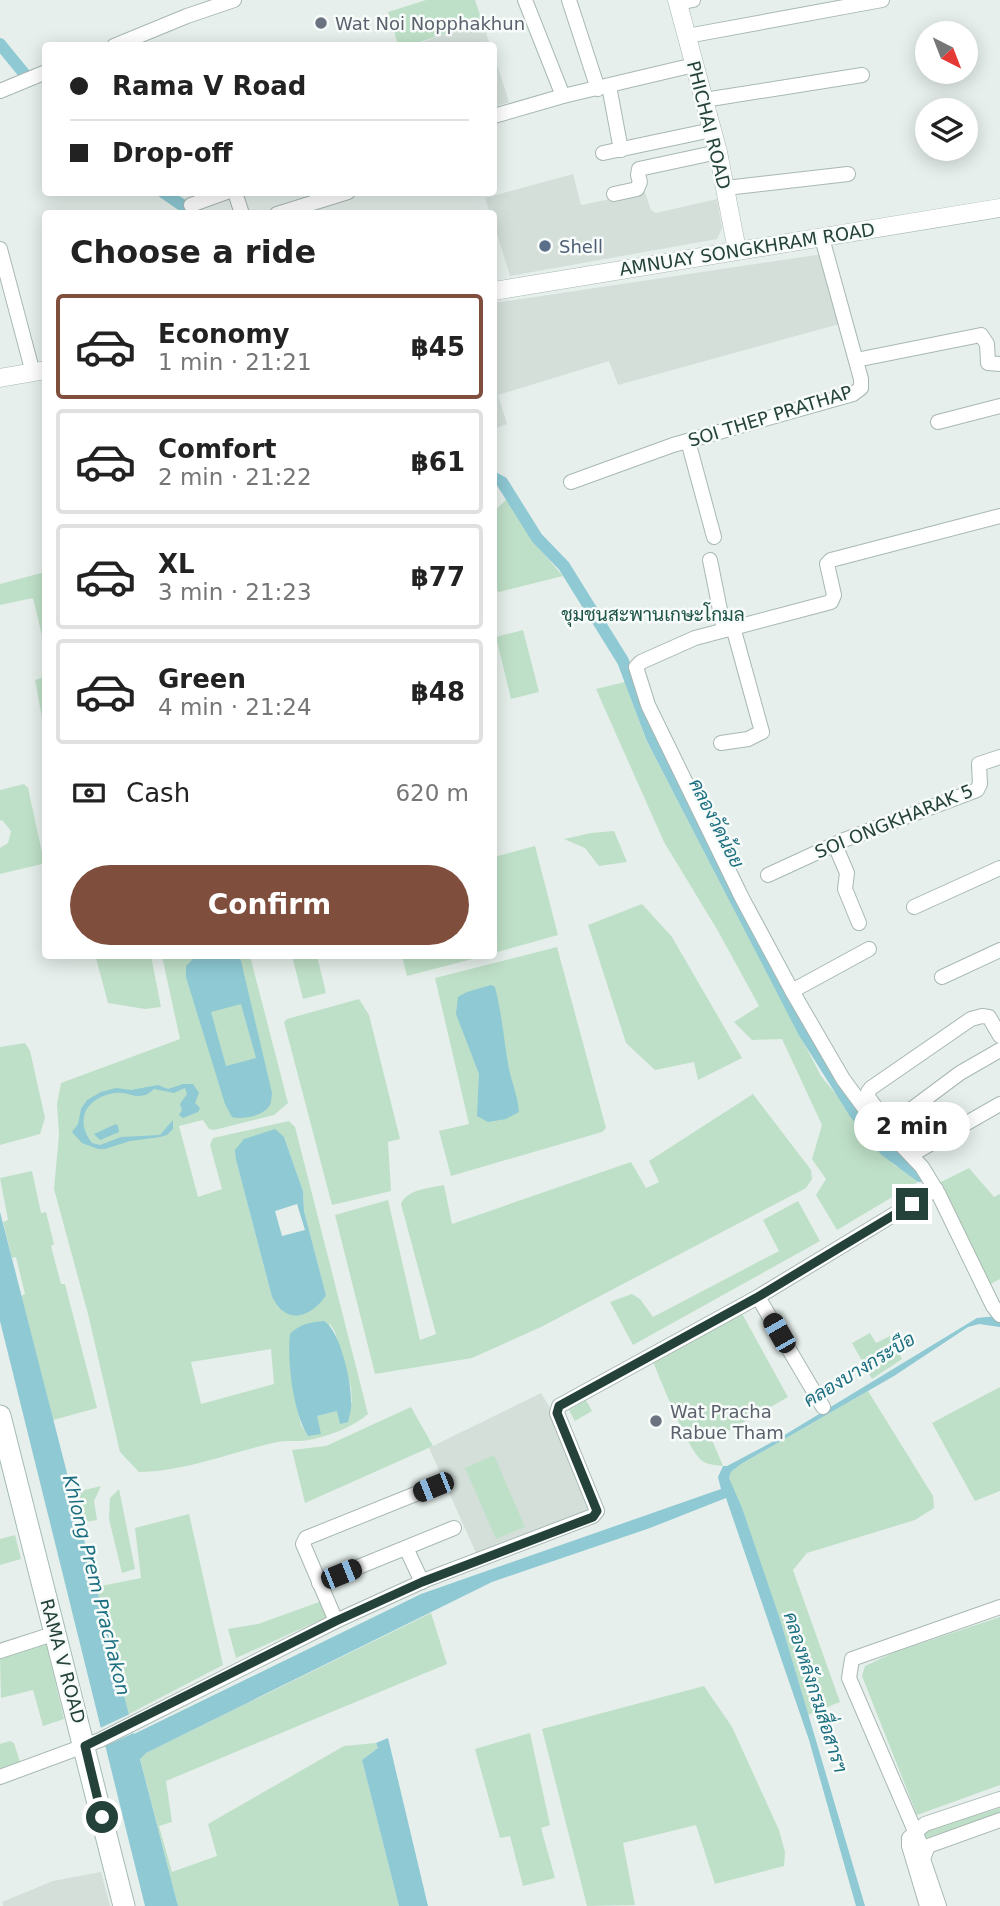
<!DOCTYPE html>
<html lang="en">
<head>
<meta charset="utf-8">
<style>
  body { margin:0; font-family:"DejaVu Sans",Sarabun,sans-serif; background:#f2f2f2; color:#222; height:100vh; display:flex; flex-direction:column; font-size:26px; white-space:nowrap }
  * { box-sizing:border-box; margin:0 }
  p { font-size:23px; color:#767676 }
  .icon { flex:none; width:38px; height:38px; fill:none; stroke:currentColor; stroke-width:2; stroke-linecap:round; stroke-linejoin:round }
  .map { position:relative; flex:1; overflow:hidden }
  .details { position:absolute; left:42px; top:210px; width:455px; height:749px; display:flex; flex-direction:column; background:#fff; border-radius:7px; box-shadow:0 4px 18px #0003 }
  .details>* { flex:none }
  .top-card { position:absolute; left:42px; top:42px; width:455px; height:154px; border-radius:7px; box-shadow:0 4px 18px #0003; display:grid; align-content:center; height:154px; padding:0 28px; background:#fff }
  .needle { width:46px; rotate:138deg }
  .fabs { position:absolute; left:915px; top:21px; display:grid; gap:14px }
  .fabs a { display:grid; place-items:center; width:63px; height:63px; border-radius:50%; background:#fff; box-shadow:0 4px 18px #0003; font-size:35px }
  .end { position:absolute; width:32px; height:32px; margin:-16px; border:9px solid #24423a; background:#fff; box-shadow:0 0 0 4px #fff }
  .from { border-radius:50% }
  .bubble { position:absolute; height:49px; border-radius:24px; background:#fff; box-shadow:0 4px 18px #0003; font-size:23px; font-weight:600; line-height:49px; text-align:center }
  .car { position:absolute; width:21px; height:42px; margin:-21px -10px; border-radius:9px; box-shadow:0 0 5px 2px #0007; background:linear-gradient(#222 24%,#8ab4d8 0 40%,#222 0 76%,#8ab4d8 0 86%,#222 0) }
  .top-card b { display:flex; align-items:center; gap:24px; height:66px; font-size:26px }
  .top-card b+b { border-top:2px solid #e0e0e0 }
  .top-card i { width:18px; height:18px; background:#222 }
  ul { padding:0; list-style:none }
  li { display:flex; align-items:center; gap:21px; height:105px; margin:0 14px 10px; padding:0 14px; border:4px solid #e0e0e0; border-radius:7px }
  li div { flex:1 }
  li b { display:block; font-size:26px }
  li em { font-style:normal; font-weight:600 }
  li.current { border-color:#804e3d }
  li>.icon { width:63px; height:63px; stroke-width:1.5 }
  h2 { padding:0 28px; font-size:32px; line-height:84px }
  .pay { display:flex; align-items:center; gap:18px; height:77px; padding:0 28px; font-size:26px }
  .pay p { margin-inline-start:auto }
  .action { display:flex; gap:14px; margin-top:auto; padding:14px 28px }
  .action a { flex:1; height:80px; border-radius:42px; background:#804e3d; color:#fff; font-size:28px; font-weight:600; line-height:80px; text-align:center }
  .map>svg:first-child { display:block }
  .built { fill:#d4dfda }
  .green { fill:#bfe0c8; fill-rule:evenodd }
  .water { fill:#8ec9d4; fill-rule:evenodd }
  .pier { fill:#e6efeb }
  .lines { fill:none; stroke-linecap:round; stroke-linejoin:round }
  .canal { stroke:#8ec9d4; stroke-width:12 }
  .minor-casing { stroke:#a8b8b2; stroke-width:16 }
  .tertiary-casing { stroke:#a8b8b2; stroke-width:19 }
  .secondary-casing { stroke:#a4bbb3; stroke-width:23 }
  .minor { stroke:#fff; stroke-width:14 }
  .tertiary { stroke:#fff; stroke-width:18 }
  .secondary { stroke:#fff; stroke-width:21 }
  .route { stroke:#24423a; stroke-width:9 }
  .worship-dot { fill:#6b7280; stroke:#f7fbf9; stroke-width:2.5 }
  .service-dot { fill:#5c6f8a; stroke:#f7fbf9; stroke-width:2.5 }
  .labels { text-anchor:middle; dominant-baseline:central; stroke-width:5; stroke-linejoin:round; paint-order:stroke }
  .worship-label { font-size:18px; fill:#5b616d; stroke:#f7fbf9; text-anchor:start }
  .street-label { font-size:18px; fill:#24423a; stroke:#f7fbf9 }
  .service-label { font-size:18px; fill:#4e5e75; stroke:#f7fbf9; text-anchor:start }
  .neighbourhood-label { font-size:19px; fill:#1f5548; stroke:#f7fbf9 }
  .water-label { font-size:19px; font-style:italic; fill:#1c6f80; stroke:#f7fbf9 }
</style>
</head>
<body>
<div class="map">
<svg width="1000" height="1906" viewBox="0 0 1000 1906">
  <rect width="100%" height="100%" fill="#e6efeb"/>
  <!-- built -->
  <g class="built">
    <path d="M482,21L490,45L411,46Z"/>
    <path d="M494,55L509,102L494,107Z"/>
    <path d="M573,174L581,205L645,192L651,210L656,213L717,199L722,228L717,239L510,276L494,224V214L490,213L485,198Z"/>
    <path d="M830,253L843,323L618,385L609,361L498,395L507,424L494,429V303Z"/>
    <path d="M541,1393L550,1408L590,1505L585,1513L476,1553L429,1448Z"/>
    <path d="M101,1872L110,1906H3L2,1902L53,1881Z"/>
  </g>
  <!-- green -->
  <g class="green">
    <path d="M426,0H475L482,21L411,45H398L388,12Z"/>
    <path d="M507,499L532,540L563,576L499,592L494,589V511Z"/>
    <path d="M45,572H46L45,648L33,598L0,605V584Z"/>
    <path d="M523,630L539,692L511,699L496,637Z"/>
    <path d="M45,677H46L45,733L35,680Z"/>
    <path d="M625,682L646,740L821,1076L894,1165L921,1180L837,1230L816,1195L826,1179L812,1159L822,1125L782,1039L752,1040L734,1022L759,1006L718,931L664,842L596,689Z"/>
    <path d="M24,784L28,788L44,862L42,864L0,874V848L8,843L11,831L3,821L0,820V790Z"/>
    <path d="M614,831L627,862L599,866L585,848L564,839L591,833Z"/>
    <path d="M535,846L558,935L494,953V857Z"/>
    <path d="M642,904L672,937L742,1058L698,1080L694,1062L655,1070L626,1043L588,925Z"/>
    <path d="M557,947L606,1128L602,1132L451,1176L439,1131L469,1124L435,978Z"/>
    <path d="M106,956H151L161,1007L145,1009L108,1003L96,958Z"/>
    <path d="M162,956H250L288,1103L274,1115L214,1130L209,1129L203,1120L179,1126L198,1197L222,1189L210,1145L213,1138L289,1121L295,1127L368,1414C353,1427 329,1436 309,1440C299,1442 287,1440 277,1442C231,1452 187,1471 139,1472L120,1452L88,1314L54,1189L59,1135L57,1104L61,1083L180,1039ZM284,1137L303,1191L304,1211L326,1295L283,1311L272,1297L236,1160ZM330,1324L335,1332L351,1388L352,1403L337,1411L317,1416L308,1436L301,1425L290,1370ZM271,1349L274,1384L201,1404L191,1362Z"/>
    <path d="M292,956H317L326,993L303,999Z"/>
    <path d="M402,956H484L407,976Z"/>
    <path d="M359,999L369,1015L400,1139L388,1142L391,1191L332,1205L284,1022L287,1019Z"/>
    <path d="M25,1043L30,1051L45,1118L40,1134L0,1145V1047Z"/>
    <path d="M753,1094L811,1170L812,1179L806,1188L541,1327L472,1358L375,1374L335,1215L388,1200L420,1340L436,1334L401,1204C407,1189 430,1188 444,1185L452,1224L631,1162L646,1188L659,1182L649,1161Z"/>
    <path d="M969,1168L994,1197L1000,1194V1279L989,1285L939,1183Z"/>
    <path d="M32,1171L41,1213L46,1212L54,1244L51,1246L61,1284H65L97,1408L53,1420L21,1296L25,1294L16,1257L12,1258L3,1222L8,1220L0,1178Z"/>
    <path d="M798,1201L820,1241L633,1345L610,1302L632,1294L640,1299L653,1317L779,1251L763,1220Z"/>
    <path d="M740,1310L788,1397L712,1440L723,1466C716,1465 707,1465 701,1460C686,1446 662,1382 652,1360Z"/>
    <path d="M870,1333L876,1343L890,1336L902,1359L872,1379L852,1343Z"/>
    <path d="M1000,1387V1491L975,1501L932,1423Z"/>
    <path d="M868,1391L933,1496L934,1508L915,1520L807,1553L793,1570L840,1702L808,1715L780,1619L729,1478L731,1472L741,1464Z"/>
    <path d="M586,1400L592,1411L575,1421L569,1410Z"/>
    <path d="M411,1407L433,1446L305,1503L292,1450L326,1446Z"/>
    <path d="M494,1455L525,1527L496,1539L465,1468Z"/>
    <path d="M101,1486L94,1501L97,1520L80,1523L72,1493Z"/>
    <path d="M119,1489L135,1569L122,1573L109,1519L110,1498Z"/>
    <path d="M189,1514L223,1665L129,1714L96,1587L141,1578L135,1528Z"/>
    <path d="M15,1535L21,1559L0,1565V1539Z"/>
    <path d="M322,1601L327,1617L236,1658L228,1629L258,1624Z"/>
    <path d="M431,1613L447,1664L166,1781L172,1822L159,1826L172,1872L217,1856L208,1824L344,1746L376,1743L378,1748L362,1760L399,1906H178L140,1758L146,1753Z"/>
    <path d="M1000,1617V1785L917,1815L862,1676L865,1666L895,1652Z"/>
    <path d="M46,1643L64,1719L43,1726L33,1690L1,1698L0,1656Z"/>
    <path d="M704,1686L732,1727L779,1830L785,1852L784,1866L715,1884L696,1825L623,1843L635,1905L587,1906L542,1729Z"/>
    <path d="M530,1733L550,1825L541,1828L555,1878L523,1886L510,1836L500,1838L475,1749Z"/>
    <path d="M10,1741L14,1743L20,1762L0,1769V1744Z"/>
    <path d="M1000,1808V1813L926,1838L923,1837L927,1830Z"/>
  </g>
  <!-- water -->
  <g class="water">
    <path d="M203,956H238L241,961L272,1093C271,1097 272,1101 270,1105C264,1116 242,1120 232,1117L225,1104L186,977V966L194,958ZM241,1004L256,1058L226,1066L211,1012Z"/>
    <path d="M491,985L495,987C502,1014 504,1042 509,1069C512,1083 518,1097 519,1112L506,1119L488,1122L477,1116L479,1074L456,1014L458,997L467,992Z"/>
    <path d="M183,1084H193L199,1093L195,1103L200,1108L198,1112L183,1118L179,1115L182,1110L180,1104L187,1094L185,1088L174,1093L154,1089C152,1091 147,1095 145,1095C137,1098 130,1094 123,1093C108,1091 86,1101 84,1117C82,1126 86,1135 92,1143L100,1145L121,1137L160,1135L173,1120V1129L167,1135L160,1137L130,1141L105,1149H98L82,1143L72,1132L78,1124L81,1109L87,1100L101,1092L116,1088L131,1090L158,1085L168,1089Z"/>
    <path d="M116,1124L118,1126L119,1132L100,1140L94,1134Z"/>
    <path d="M275,1129L284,1137L303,1191L304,1211L326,1295C318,1309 298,1323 283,1311C278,1308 275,1301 272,1297L236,1160L235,1150L244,1139ZM297,1204L305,1230L282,1236L275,1211Z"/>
    <path d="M0,1212L134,1734L421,1594L721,1489L718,1477L723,1466H727L778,1439L977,1318L997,1316L1000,1318V1327L979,1324L968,1327L894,1376L741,1464L731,1472L729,1478L742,1508L780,1619L865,1906H856L809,1740L726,1498L650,1528L492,1582L146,1753L140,1759L178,1906H145L0,1321Z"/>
    <path d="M324,1321C340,1330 351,1381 351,1399C352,1407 350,1414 348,1422L340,1424L337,1411L317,1416L321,1434L308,1436C293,1412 287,1362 290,1334C300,1324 310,1322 324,1321Z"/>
    <path d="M388,1738L428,1906H399L362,1760L378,1748L376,1743Z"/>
  </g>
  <!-- pier -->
  <path class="pier" d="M132,1713L136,1729L146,1724L147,1727L105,1746L98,1729Z"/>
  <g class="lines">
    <!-- canal -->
    <g class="canal">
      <path d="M0,44L27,77"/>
      <path d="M163,192L195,214"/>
      <path d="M494,478L502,482L537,538L564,566L623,661L652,738L804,1032L855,1113L885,1150L920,1176"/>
    </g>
    <!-- minor casing -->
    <g class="minor-casing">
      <g id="minor">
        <path d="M525,0L563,96"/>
        <path d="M569,0L598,89"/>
        <path d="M678,3L693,0"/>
        <path d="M687,36L882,0"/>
        <path d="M114,46L187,16L234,0"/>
        <path d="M609,86L621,150"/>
        <path d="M0,91L46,72"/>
        <path d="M704,100L862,75"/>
        <path d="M494,116L563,96L694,65"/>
        <path d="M603,153L712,130"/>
        <path d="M726,188L848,174"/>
        <path d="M235,192L242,214"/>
        <path d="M614,194L637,189L640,182L638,175L639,169L718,152"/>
        <path d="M191,205L227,192"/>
        <path d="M277,214L348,192"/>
        <path d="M0,249L33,373"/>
        <path d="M856,360L981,335L987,344L988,363L1000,364"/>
        <path d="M938,422L1000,406"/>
        <path d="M688,441L714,537"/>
        <path d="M571,482L673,445L853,394L861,388V379L822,238"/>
        <path d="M1000,516L831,560L827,564L834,595L831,602L695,638L641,662L636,667L648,705L742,898L792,991L843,1079L882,1132L902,1146L922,1167L939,1195L993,1306L1000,1315"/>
        <path d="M710,560L724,630"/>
        <path d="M721,743L748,739L762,732L733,627"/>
        <path d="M835,845L847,873L845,889L859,923"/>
        <path d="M768,875L844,840L977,790L980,784L979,764L1000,757"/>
        <path d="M914,907L1000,868"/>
        <path d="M942,977L1000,950"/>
        <path d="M792,991L869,949"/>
        <path d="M879,1112L868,1097V1092L871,1088L971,1019L982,1016L989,1017L1000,1036"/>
        <path d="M885,1134L889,1126L960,1073L1000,1050"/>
        <path d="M913,1157L918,1151L1000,1104"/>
        <path d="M758,1297L823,1407"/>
        <path d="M406,1548L422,1582"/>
        <path d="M319,1583L454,1528"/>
        <path d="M336,1621L303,1544L306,1538L433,1487"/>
        <path d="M0,1651L56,1633"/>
        <path d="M0,1777L100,1740L336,1621L428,1579L593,1516L597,1511L557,1413L559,1406L756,1298L936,1189"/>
        <path d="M924,1852L849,1678L852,1659L1000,1607"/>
        <path d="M927,1906L909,1846V1838L925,1824L1000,1799"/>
        <path d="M939,1906L923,1859L928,1846L1000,1820"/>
      </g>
    </g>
    <!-- tertiary casing -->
    <g class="tertiary-casing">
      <g id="tertiary">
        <path d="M677,0L718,152L737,250"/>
        <path d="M494,291L1000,208"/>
        <path d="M0,378L46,370"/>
      </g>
    </g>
    <!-- secondary casing -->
    <g class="secondary-casing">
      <path id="secondary" d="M0,1416L124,1906"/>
    </g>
    <!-- minor -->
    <use href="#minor" class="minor"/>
    <!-- tertiary -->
    <use href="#tertiary" class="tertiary"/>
    <!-- secondary -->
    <use href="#secondary" class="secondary"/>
  </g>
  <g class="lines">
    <!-- route -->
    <path class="route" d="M102,1817L85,1746L336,1621L422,1582L593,1517L597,1511L557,1413L559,1406L756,1298L912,1204"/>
  </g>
  <!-- markers -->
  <g class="worship-dot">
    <circle cx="321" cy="23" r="7"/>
    <circle cx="656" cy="1421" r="7"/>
  </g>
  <circle class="service-dot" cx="545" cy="246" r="7"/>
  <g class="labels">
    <!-- worship labels -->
    <g class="worship-label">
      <text x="335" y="23">Wat Noi Nopphakhun</text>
      <text x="670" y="1411">Wat Pracha<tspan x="670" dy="21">Rabue Tham</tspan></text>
    </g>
    <!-- street labels -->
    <g class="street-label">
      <text transform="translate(709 125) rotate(76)">PHICHAI ROAD</text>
      <text transform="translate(747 249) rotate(-9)">AMNUAY SONGKHRAM ROAD</text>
      <text transform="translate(770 416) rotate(-17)">SOI THEP PRATHAP</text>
      <text transform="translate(894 821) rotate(-22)">SOI ONGKHARAK 5</text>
      <text transform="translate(63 1661) rotate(75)">RAMA V ROAD</text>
    </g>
    <!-- service labels -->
    <g class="service-label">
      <text x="559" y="246">Shell</text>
    </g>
    <!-- neighbourhood labels -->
    <g class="neighbourhood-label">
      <text x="653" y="614">ชุมชนสะพานเกษะโกมล</text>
    </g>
    <!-- water labels -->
    <g class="water-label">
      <text transform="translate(717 823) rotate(63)">คลองวัดน้อย</text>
      <text transform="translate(859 1369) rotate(-31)">คลองบางกระบือ</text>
      <text transform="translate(97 1585) rotate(76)">Khlong Prem Prachakon</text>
      <text transform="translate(816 1692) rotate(72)">คลองหลังกรมสื่อสารฯ</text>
    </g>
  </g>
</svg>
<div class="fabs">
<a><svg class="needle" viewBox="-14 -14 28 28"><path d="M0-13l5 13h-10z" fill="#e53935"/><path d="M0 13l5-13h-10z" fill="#767676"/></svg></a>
<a><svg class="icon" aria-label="layers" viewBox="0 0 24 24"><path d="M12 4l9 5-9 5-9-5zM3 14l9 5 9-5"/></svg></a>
</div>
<i class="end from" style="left:102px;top:1817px"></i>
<i class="end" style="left:912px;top:1204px"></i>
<div class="bubble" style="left:854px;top:1102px;width:116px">2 min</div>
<i class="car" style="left:779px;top:1333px;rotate:330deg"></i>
<i class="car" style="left:433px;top:1487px;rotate:248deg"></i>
<i class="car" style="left:341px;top:1574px;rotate:68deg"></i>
<div class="top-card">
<b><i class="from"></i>Rama V Road</b>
<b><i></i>Drop-off</b>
</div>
<section class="details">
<h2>Choose a ride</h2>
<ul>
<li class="current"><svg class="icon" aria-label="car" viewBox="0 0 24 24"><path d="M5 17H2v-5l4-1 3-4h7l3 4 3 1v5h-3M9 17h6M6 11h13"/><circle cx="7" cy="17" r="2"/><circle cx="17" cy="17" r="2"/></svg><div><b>Economy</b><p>1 min · 21:21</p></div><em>฿45</em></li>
<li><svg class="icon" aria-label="car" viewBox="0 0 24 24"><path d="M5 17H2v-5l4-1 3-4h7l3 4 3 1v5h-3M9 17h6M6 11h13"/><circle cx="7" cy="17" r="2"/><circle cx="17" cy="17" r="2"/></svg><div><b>Comfort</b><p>2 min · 21:22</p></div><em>฿61</em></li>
<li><svg class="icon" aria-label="car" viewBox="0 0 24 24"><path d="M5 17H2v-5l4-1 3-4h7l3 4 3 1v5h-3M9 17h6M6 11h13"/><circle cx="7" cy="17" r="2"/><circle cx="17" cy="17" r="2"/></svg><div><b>XL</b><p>3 min · 21:23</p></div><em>฿77</em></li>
<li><svg class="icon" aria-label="car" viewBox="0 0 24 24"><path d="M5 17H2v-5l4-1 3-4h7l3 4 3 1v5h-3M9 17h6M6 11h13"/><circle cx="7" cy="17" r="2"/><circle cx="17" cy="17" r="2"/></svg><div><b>Green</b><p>4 min · 21:24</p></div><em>฿48</em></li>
</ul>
<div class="pay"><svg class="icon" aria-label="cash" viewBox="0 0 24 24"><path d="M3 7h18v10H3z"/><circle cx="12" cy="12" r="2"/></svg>Cash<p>620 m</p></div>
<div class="action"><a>Confirm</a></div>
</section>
</div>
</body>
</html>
